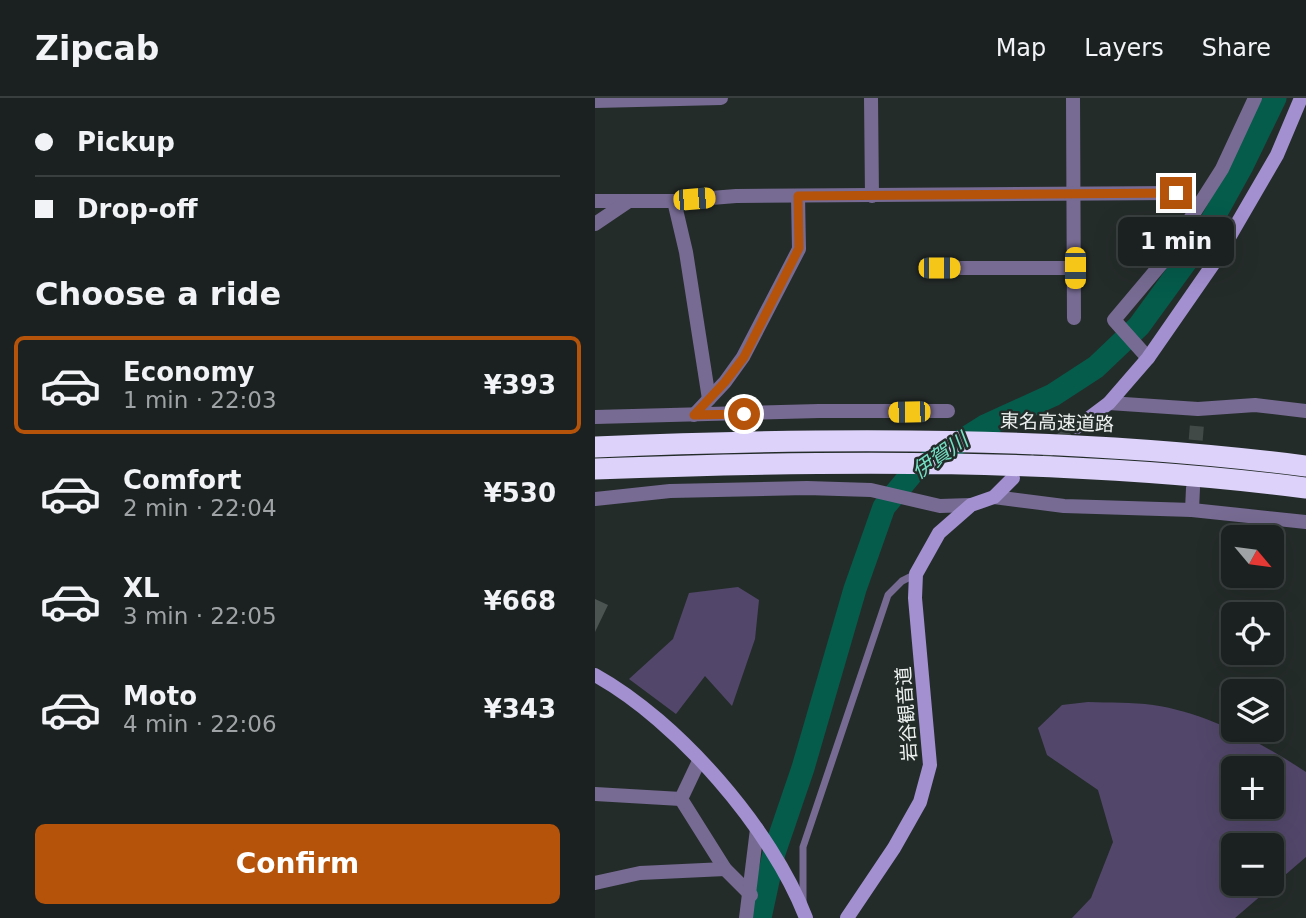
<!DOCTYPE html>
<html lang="en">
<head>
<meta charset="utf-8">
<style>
  body { margin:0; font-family:"DejaVu Sans","Noto Sans JP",sans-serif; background:#282e2d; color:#f1f3f6; height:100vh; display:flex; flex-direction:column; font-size:26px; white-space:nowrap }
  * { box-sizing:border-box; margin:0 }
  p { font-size:23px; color:#a0a3a5 }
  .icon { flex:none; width:38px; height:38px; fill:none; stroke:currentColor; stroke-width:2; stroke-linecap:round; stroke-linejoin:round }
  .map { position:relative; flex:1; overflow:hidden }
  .panel { display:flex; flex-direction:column; background:#1b2120; width:595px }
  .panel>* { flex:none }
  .guide { display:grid; align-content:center; height:154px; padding:0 35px; background:#1b2120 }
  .needle { width:46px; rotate:119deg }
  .buttons { position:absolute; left:626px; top:427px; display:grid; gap:14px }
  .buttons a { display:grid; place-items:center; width:63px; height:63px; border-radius:10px; background:#1b2120; box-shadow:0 7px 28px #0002,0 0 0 2px #393e3e; font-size:35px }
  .end { position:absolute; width:32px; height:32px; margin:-16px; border:9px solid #b45309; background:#fff; box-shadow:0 0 0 4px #fff }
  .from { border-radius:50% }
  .bubble { position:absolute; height:49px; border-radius:10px; background:#1b2120; box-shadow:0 7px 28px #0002,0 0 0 2px #393e3e; font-size:23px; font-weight:800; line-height:49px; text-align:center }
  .car { position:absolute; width:21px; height:42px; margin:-21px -10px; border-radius:9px; box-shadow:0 0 5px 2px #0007; background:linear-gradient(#f5c518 24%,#345 0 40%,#f5c518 0 76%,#345 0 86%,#f5c518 0) }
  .guide b { display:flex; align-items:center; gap:24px; height:66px; font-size:26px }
  .guide b+b { border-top:2px solid #393e3e }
  .guide i { width:18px; height:18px; background:#f1f3f6 }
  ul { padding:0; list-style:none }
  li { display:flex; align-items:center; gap:21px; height:98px; margin:0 14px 10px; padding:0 21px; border:4px solid transparent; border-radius:10px }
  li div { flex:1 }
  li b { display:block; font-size:26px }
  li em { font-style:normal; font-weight:800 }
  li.current { border-color:#b45309 }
  li>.icon { width:63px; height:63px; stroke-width:1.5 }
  h2 { padding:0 35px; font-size:32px; line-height:84px }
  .primary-button { display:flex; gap:14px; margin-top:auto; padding:14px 35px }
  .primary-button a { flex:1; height:80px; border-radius:10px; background:#b45309; color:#fff; font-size:28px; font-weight:800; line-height:80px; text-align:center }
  header { display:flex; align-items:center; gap:42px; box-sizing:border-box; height:98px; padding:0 35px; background:#1b2120; border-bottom:2px solid #393e3e }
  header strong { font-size:33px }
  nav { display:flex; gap:38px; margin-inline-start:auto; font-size:24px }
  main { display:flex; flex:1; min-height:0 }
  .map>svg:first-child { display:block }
  .green { fill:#52476a; fill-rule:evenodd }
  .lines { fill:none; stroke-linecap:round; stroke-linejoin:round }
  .river { stroke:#055c4b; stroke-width:23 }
  .building { fill:#4c5452 }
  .street-tunnel { stroke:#424a48; stroke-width:14; stroke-dasharray:14 7; stroke-linecap:butt }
  .lane { stroke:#776b93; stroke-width:7 }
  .street { stroke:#776b93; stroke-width:14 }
  .secondary { stroke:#a390d0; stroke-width:14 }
  .highway { stroke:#ddd2fa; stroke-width:21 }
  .route { stroke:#b45309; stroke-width:9 }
  .labels { text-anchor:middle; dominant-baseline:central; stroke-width:5; stroke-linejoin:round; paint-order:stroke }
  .street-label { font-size:19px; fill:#edf2f0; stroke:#242c2a }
  .water-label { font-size:21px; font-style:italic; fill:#74e0c3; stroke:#242c2a }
</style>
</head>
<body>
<header>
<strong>Zipcab</strong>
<nav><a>Map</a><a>Layers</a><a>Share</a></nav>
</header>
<main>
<section class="panel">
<div class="guide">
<b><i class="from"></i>Pickup</b>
<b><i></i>Drop-off</b>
</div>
<h2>Choose a ride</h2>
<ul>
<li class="current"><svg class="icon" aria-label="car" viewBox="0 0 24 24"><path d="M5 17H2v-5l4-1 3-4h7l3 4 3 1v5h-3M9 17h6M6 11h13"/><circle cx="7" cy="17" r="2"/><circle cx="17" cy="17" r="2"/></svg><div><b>Economy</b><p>1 min · 22:03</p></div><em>¥393</em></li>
<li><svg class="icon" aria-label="car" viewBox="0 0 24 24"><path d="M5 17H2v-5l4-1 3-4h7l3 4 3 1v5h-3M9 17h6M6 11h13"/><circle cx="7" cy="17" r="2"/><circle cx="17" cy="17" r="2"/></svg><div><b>Comfort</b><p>2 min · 22:04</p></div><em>¥530</em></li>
<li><svg class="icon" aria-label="car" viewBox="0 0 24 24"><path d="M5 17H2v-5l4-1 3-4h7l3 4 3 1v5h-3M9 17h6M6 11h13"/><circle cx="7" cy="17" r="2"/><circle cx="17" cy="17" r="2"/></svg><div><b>XL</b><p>3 min · 22:05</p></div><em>¥668</em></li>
<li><svg class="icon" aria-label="car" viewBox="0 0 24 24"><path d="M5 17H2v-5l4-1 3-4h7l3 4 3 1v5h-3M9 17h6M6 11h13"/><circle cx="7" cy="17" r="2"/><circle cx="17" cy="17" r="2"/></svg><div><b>Moto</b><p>4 min · 22:06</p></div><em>¥343</em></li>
</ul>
<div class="primary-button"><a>Confirm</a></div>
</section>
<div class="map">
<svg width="711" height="820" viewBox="0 0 711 820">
  <rect width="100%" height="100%" fill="#242c2a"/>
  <!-- green -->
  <g class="green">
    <path d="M143,489L164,502L160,541L137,608L110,578L81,616L34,581L78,541L94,495Z"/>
    <path d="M493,604C514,605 537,604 558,607C613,615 665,644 711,674V759L640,820H477L496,800L518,744L503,692L452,657L443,630L467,607ZM639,670H677V709H639ZM639,747H677V786H639Z"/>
  </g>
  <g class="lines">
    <!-- river -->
    <path class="river" d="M165,820L179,755L208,670L260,491L289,409L319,373L390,328L458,297L501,269L544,228L605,144L647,68L680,0"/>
  </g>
  <!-- building -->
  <path class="building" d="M0,501L13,507L0,534Z"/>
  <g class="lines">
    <!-- street-tunnel -->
    <g class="street-tunnel">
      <path d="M599,363L602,326"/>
      <path d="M431,370L482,329"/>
    </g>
    <!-- lane -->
    <path class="lane" d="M208,804V749L293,497L307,483L321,476"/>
    <!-- street -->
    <g class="street">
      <path d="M276,0L277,98"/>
      <path d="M478,0L479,220"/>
      <path d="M0,3L126,0"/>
      <path d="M0,103H79L141,98L581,95"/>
      <path d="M79,103L91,154L114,301"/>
      <path d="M0,126L34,103"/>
      <path d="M344,170H480"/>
      <path d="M553,260L519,222L567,165L627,71L660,0"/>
      <path d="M514,305L603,311L660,307L711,313"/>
      <path d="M99,317L130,284L148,259L204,151L203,98"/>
      <path d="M0,319L224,313H353"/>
      <path d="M399,399L469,408L597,412L711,424"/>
      <path d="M0,401L75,393L212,390L276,392L345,408L376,407"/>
      <path d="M597,412L598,390"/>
      <path d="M0,696L86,701"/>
      <path d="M86,701L130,771L156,797"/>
      <path d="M86,701L104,663"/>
      <path d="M0,785L45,775L130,771"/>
      <path d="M151,820L162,731"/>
    </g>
    <!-- secondary -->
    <g class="secondary">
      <path d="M482,329L514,305L553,260L621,162L682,57L706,0"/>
      <path d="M0,577C83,623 177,731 211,820"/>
      <path d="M252,820L299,750L325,704L335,667L320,500L321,476L344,435L376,407L399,399L418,380"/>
    </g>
    <!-- highway -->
    <g class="highway">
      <path d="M0,349C237,339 475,338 711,368"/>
      <path d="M0,371C238,362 475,360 711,390"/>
    </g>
  </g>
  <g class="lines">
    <!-- route -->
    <path class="route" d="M149,316L99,317L130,284L149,259L204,150L203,98L581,95"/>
  </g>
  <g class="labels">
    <!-- street labels -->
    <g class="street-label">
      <text transform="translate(462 324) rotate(2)">東名高速道路</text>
      <text transform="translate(311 616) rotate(-94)">岩谷観音道</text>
    </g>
    <!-- water labels -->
    <g class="water-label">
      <text transform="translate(345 358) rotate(-35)">伊賀川</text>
    </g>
  </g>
</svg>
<div class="buttons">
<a><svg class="needle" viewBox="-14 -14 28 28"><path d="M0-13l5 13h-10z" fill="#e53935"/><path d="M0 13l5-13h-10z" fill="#a0a3a5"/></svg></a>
<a><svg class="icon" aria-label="locate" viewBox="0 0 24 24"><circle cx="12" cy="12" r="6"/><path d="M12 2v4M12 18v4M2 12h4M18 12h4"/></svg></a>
<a><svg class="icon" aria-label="layers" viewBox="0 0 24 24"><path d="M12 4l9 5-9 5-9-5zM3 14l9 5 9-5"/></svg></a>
<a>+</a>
<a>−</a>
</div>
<i class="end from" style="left:149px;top:316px"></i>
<i class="end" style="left:581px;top:95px"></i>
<div class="bubble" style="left:523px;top:119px;width:116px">1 min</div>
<i class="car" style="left:99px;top:101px;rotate:85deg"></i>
<i class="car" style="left:344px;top:170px;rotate:90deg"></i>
<i class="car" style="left:480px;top:170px;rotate:180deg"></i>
<i class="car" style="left:314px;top:314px;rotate:269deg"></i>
</div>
</main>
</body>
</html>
